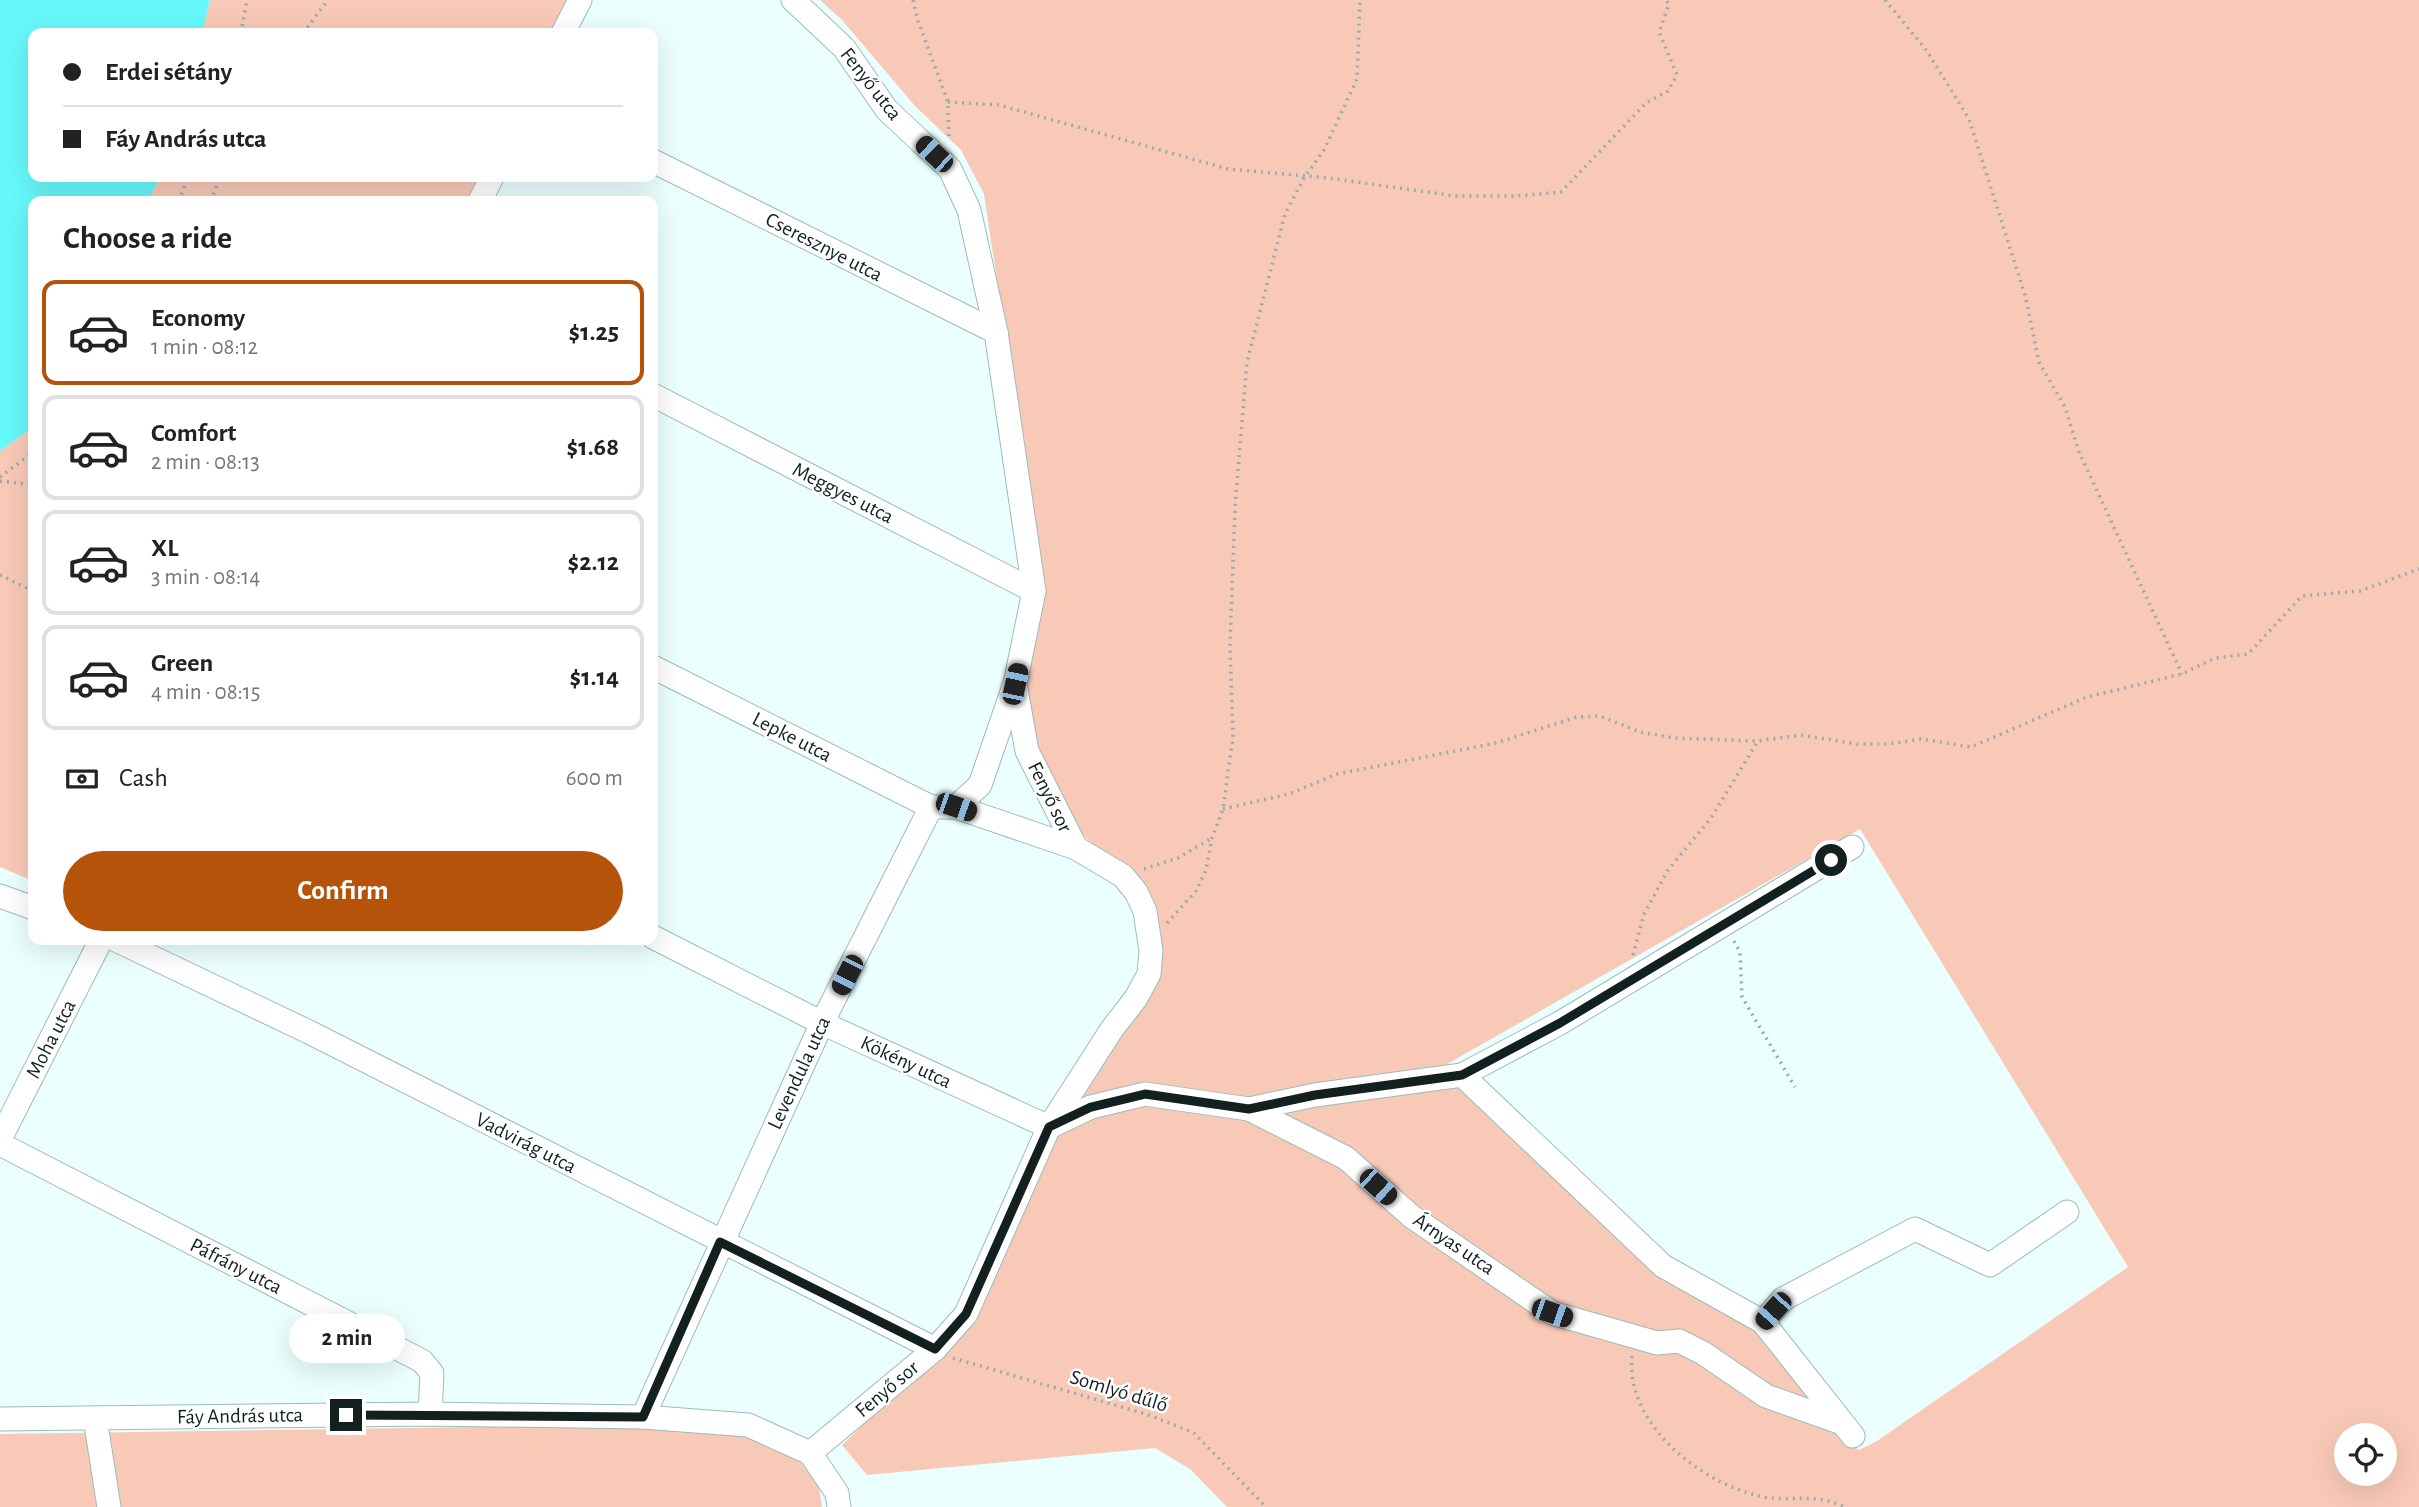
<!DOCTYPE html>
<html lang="en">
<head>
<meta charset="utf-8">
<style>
  body { margin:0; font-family:"Alegreya Sans",sans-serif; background:#f6f6f6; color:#222; height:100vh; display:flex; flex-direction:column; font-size:26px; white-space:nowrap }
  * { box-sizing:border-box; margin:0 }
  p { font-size:23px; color:#767676 }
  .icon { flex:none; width:38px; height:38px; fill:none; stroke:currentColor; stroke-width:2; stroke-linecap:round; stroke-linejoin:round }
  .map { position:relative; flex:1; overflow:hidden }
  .panel { position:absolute; left:28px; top:196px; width:630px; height:749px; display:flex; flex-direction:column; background:#fff; border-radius:14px; box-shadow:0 7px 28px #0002 }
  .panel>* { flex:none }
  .top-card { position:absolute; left:28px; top:28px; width:630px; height:154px; border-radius:14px; box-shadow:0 7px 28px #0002; display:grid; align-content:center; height:154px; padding:0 35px; background:#fff }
  .controls { position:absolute; left:2334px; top:1423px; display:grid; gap:14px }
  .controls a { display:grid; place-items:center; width:63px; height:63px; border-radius:50%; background:#fff; box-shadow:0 7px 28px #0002; font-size:35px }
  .end { position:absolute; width:32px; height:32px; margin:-16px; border:9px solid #132020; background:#fff; box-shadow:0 0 0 4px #fff }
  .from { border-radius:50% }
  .bubble { position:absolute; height:49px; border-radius:24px; background:#fff; box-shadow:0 7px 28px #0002; font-size:23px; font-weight:600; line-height:49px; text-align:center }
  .car { position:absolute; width:21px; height:42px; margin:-21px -10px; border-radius:9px; box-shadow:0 0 5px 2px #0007; background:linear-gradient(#222 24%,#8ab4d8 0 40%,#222 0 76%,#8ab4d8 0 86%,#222 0) }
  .top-card b { display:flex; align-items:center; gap:24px; height:66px; font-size:26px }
  .top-card b+b { border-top:2px solid #e0e0e0 }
  .top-card i { width:18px; height:18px; background:#222 }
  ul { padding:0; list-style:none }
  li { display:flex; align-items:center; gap:21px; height:105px; margin:0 14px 10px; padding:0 21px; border:4px solid #e0e0e0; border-radius:14px }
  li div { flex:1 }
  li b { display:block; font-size:26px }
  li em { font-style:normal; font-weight:600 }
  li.active { border-color:#b45309 }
  li>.icon { width:63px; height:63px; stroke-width:1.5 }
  h2 { padding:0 35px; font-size:32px; line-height:84px }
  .pay { display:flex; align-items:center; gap:18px; height:77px; padding:0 35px; font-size:26px }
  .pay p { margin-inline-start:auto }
  .cta { display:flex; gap:14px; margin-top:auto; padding:14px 35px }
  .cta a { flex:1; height:80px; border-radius:42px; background:#b45309; color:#fff; font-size:28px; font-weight:600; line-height:80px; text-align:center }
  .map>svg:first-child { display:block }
  .green { fill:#f9c9b7; fill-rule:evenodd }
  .water { fill:#66f8fb }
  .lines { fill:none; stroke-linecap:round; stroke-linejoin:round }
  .minor-casing { stroke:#9bbbbb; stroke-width:25 }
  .path { stroke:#9aa; stroke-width:3.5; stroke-dasharray:2 5; stroke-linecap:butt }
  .minor { stroke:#fff; stroke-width:23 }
  .route { stroke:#132020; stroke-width:9 }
  .labels { text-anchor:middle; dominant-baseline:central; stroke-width:5; stroke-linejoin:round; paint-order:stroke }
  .street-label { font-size:21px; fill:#132020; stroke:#fff }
</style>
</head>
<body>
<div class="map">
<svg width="2419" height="1507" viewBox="0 0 2419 1507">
  <rect width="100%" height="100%" fill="#ebffff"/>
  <!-- green -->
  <g class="green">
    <path d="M210,0H569L552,33H202Z"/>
    <path d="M820,0H2419V1507H1227L1190,1469L1155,1448L867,1475L842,1445L976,1316L1009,1246L1066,1098L1144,973L1146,918L1123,876L1056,807L1039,758L1025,691L1040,566L984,194L961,150L915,106L842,20ZM1860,829L2128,1267L1877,1441L1859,1450L1840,1437L1759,1333L1656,1274L1442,1067ZM2347,1435H2385V1474H2347Z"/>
    <path d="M160,177H479L466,201H148Z"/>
    <path d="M33,427V881L0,867V451Z"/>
    <path d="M622,1425L742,1430L799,1459L819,1488L822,1507H0V1434Z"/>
  </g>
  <!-- water -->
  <path class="water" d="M0,0H210L202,33H33V177H160L148,201H33V427L0,451Z"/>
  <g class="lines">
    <!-- minor casing -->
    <g class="minor-casing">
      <g id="minor">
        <path d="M793,0L844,48L887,110L950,169L969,210L996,332L1034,591L1015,684L1027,751L1076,848L1123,876L1136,892L1145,911L1151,951L1149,974L1136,998L1112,1029L1049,1127L966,1314L935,1349L810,1453"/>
        <path d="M563,33L580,0"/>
        <path d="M653,161L996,332"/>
        <path d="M480,201L492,177"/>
        <path d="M653,395L1034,591"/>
        <path d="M653,667L931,807"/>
        <path d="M956,807L1076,848"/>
        <path d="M0,896L33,908"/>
        <path d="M653,937L822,1023L1049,1127L1091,1107L1145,1094L1249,1109L1315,1095L1462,1075L1560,1023L1852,847"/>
        <path d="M116,940L309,1032L935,1349"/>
        <path d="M1462,1075L1663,1266L1763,1322L1783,1299L1915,1229L1990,1265L2067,1212"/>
        <path d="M1249,1109L1346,1158L1411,1216L1552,1313L1657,1343L1679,1341L1703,1353L1766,1396L1842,1423"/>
        <path d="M0,1139L101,940"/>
        <path d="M0,1144L422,1361L432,1373L430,1414"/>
        <path d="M1763,1322L1853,1436"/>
        <path d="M643,1417L822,1023L931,807H956L980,785L1014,686"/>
        <path d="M95,1418L109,1507"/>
        <path d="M0,1419L430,1414L643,1417L748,1425L810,1453"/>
        <path d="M810,1453L837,1493L839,1507"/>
      </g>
    </g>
    <!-- path -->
    <g class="path">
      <path d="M913,0L918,21L948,102L949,139"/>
      <path d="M1885,0L1927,51L1969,119L2025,295L2039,362L2065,407L2079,452L2182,674"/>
      <path d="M241,33L247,0"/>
      <path d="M303,33L328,0"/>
      <path d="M948,102L999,105L1228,169L1329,178L1455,196H1516L1561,192L1646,103L1668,91L1677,75L1659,32L1669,4L1666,0"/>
      <path d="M179,201L188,177"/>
      <path d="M211,201L220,177"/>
      <path d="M0,477L33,452"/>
      <path d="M0,481L33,485"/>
      <path d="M0,575L33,591"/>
      <path d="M1223,809L1289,794L1337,774L1496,743L1577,717L1600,716L1640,732L1674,738L1758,741L1801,735L1857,744H1889L1921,739L1971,747L2087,697L2182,674L2215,658L2248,654L2302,596L2360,591L2419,569"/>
      <path d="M1144,869L1178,858L1212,838"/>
      <path d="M1167,923L1196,891L1206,870L1212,838L1223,809L1233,737L1230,645L1235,507L1247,362L1285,214L1304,178L1324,150L1357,79L1360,0"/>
      <path d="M1734,941L1740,952L1742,997L1795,1087"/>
      <path d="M1633,955L1644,914L1668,870L1711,818L1758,741"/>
      <path d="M1632,1356C1625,1423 1699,1482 1759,1496C1788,1503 1816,1492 1844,1507"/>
      <path d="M953,1358L1146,1414L1194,1433L1266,1507"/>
    </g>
    <!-- minor -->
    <use href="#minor" class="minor"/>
  </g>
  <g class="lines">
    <!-- route -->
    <path class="route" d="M346,1415L643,1417L720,1242L935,1349L966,1314L1049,1127L1091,1107L1145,1094L1249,1109L1315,1095L1462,1075L1560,1023L1831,860"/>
  </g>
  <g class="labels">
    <!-- street labels -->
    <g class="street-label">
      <text transform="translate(871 84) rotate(52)">Fenyő utca</text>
      <text transform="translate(824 247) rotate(27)">Cseresznye utca</text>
      <text transform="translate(843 493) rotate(27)">Meggyes utca</text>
      <text transform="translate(792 737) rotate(27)">Lepke utca</text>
      <text transform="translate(1050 797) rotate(64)">Fenyő sor</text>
      <text transform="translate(51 1039) rotate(-63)">Moha utca</text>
      <text transform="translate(906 1062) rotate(25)">Kökény utca</text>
      <text transform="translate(799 1073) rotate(-65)">Levendula utca</text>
      <text transform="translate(526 1143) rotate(27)">Vadvirág utca</text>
      <text transform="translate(1454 1244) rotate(34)">Árnyas utca</text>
      <text transform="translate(236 1266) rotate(27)">Páfrány utca</text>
      <text transform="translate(887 1389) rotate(-40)">Fenyő sor</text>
      <text transform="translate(1119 1391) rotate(17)">Somlyó dűlő</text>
      <text transform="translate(240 1416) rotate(-1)">Fáy András utca</text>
    </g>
  </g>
</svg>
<div class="controls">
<a><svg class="icon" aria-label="locate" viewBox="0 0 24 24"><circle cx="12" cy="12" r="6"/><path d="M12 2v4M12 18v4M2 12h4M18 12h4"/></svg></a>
</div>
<i class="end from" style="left:1831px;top:860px"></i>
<i class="end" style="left:346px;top:1415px"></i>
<div class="bubble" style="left:289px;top:1314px;width:116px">2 min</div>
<i class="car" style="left:934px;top:154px;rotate:313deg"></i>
<i class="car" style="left:1015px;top:684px;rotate:12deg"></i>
<i class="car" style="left:956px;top:807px;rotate:109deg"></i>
<i class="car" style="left:847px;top:975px;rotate:207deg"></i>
<i class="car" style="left:1378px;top:1187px;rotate:132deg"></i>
<i class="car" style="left:1773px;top:1311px;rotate:222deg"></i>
<i class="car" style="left:1552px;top:1313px;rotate:109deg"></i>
<div class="top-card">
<b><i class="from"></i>Erdei sétány</b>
<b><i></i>Fáy András utca</b>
</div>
<section class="panel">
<h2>Choose a ride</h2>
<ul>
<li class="active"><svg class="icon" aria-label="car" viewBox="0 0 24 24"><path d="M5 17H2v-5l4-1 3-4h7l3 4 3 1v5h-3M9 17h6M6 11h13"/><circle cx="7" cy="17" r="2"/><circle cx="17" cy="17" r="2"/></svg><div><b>Economy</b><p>1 min · 08:12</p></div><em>$1.25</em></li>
<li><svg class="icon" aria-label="car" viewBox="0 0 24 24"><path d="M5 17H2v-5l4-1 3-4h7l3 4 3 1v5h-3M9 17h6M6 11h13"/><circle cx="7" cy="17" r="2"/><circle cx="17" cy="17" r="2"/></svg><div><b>Comfort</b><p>2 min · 08:13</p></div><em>$1.68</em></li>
<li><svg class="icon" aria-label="car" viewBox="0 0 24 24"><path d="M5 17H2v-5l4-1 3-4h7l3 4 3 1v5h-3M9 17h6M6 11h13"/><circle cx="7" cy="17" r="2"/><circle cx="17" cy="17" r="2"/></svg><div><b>XL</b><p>3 min · 08:14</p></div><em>$2.12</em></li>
<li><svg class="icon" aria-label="car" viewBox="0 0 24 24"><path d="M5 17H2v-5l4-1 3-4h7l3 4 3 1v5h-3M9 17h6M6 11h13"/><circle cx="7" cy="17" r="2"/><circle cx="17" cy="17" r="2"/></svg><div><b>Green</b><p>4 min · 08:15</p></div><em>$1.14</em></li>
</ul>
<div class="pay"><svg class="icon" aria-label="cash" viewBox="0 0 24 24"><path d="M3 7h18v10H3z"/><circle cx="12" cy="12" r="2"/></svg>Cash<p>600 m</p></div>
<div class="cta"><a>Confirm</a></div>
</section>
</div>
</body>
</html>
